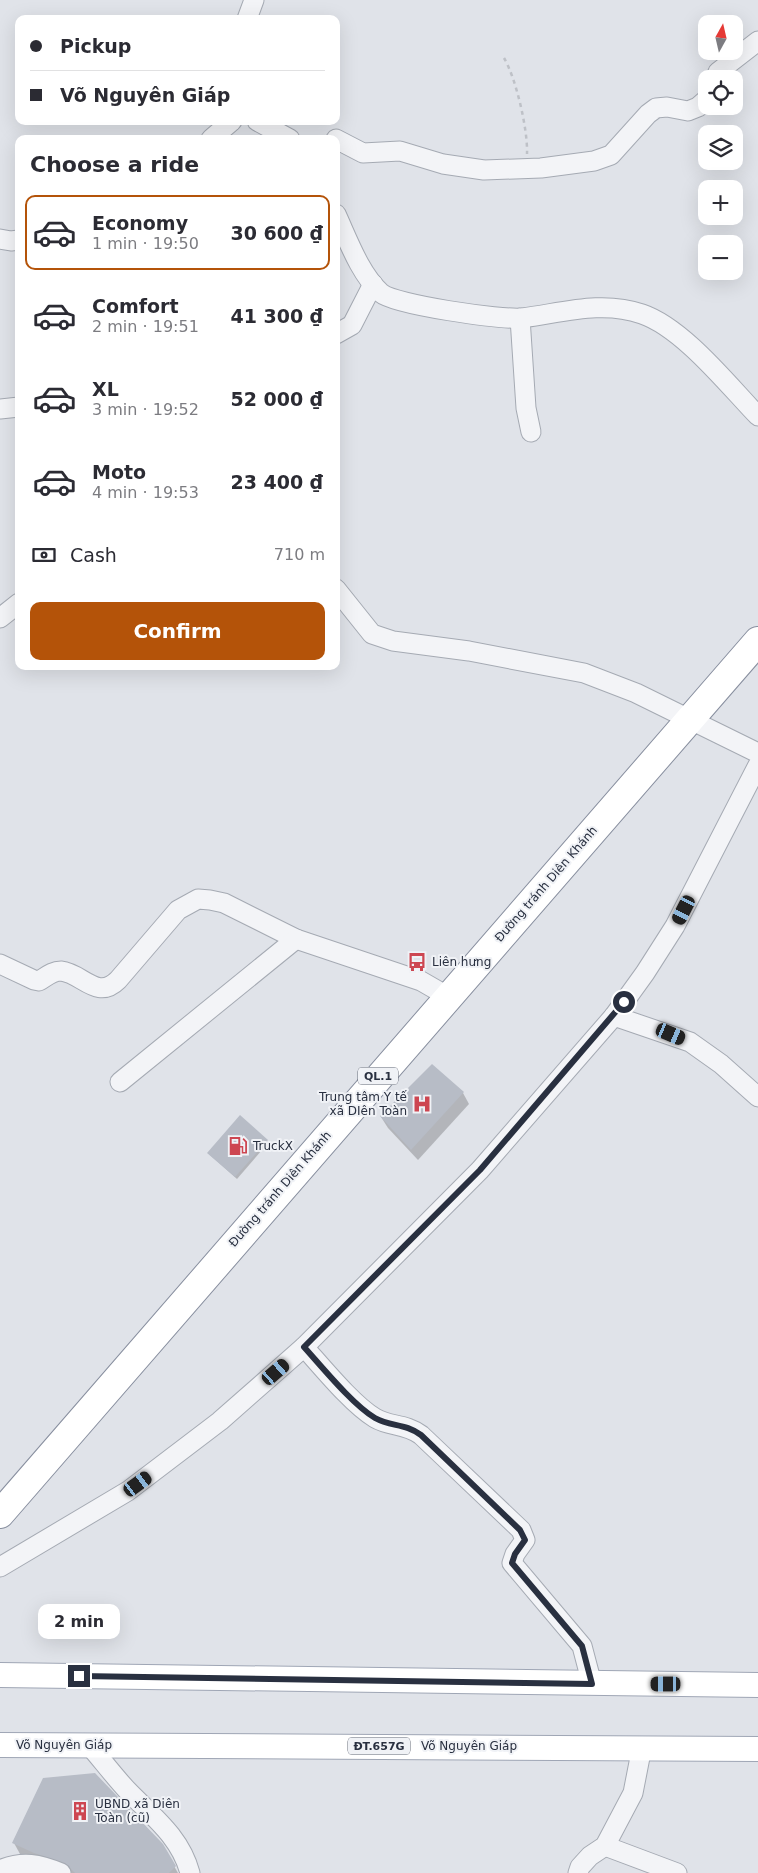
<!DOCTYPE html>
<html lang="en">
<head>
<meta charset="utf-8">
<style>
  body { margin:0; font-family:"DejaVu Sans",sans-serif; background:#f7f7f7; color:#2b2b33; height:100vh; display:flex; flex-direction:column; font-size:19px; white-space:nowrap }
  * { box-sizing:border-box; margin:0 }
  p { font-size:16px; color:#7c7c81 }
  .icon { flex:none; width:28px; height:28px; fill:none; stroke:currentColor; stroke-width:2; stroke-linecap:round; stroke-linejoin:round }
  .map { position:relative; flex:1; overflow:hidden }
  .details { position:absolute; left:15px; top:135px; width:325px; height:535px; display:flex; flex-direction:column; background:#fff; border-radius:10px; box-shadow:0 5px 20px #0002 }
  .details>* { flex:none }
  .banner { position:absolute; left:15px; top:15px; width:325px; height:110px; border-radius:10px; box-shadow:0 5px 20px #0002; display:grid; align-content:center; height:110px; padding:0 15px; background:#fff }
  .needle { width:32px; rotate:8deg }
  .tools { position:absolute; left:698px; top:15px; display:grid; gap:10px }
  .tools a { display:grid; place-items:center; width:45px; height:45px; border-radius:10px; background:#fff; box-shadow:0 5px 20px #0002; font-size:25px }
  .end { position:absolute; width:22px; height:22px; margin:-11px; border:6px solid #293040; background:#fff; box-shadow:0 0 0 2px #fff }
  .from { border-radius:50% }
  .bubble { position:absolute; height:35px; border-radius:10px; background:#fff; box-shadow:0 5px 20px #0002; font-size:16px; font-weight:700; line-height:35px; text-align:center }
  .car { position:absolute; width:15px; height:30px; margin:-15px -8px; border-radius:6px; box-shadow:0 0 4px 1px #0007; background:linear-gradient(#222 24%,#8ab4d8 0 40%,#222 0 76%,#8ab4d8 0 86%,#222 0) }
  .banner b { display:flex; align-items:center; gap:18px; height:48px; font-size:19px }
  .banner b+b { border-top:1px solid #e1e1e2 }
  .banner i { width:12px; height:12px; background:#2b2b33 }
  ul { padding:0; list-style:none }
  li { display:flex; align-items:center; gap:15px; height:75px; margin:0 10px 8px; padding:0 5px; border:2px solid transparent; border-radius:10px }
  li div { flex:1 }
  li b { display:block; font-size:19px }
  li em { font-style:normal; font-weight:700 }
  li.on { border-color:#b45309 }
  li>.icon { width:45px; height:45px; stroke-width:1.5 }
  h2 { padding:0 15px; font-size:22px; line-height:60px }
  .pay { display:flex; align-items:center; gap:12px; height:55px; padding:0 15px; font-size:19px }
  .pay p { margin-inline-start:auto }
  .cta { display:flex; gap:10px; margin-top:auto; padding:10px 15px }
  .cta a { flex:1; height:58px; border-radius:10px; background:#b45309; color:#fff; font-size:20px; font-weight:700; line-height:58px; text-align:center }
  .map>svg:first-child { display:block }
  .shadow { fill:#0003 }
  .building { fill:#b7bcc6 }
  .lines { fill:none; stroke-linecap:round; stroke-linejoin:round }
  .minor-casing { stroke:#a5aab3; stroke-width:21 }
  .major-casing { stroke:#9fa6b5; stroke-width:26 }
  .highway-casing { stroke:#888f9f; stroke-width:30 }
  .path { stroke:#bec1c7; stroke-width:2.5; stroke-dasharray:4 4; stroke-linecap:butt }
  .minor { stroke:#f3f4f7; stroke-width:19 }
  .major { stroke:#fff; stroke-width:24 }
  .highway { stroke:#fff; stroke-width:28 }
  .route { stroke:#293040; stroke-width:6 }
  .labels { text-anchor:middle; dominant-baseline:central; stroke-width:4; stroke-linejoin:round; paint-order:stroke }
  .shield { fill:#f0f2f6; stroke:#656a77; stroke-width:1 }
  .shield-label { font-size:11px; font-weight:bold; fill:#293040 }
  .street-label { font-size:12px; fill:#293040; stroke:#f0f2f6 }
  .poi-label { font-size:12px; fill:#293040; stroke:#f0f2f6; text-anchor:start }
</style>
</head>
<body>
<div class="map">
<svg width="758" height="1873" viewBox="0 0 758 1873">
  <rect width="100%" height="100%" fill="#e0e3e9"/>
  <!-- shadow -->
  <g class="shadow">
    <path d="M432,1066L463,1093L469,1104L418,1160L388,1128L381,1117Z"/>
    <path d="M267,1141L268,1143L237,1179L210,1155Z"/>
    <path d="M14,1843L162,1845L178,1873H72L41,1864L20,1854Z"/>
  </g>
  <!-- building -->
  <g class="building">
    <path d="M432,1064L464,1092L411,1150L380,1116Z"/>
    <path d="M240,1115L268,1140L235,1177L207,1153Z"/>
    <path d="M95,1773L163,1844L176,1866L169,1873H75L65,1863L34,1853L12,1843L43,1778Z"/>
  </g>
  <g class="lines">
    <!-- minor casing -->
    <g class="minor-casing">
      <g id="minor">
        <path d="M247,19L254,0"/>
        <path d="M716,79L718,72L758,41"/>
        <path d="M257,121L290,139"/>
        <path d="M211,139L232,121"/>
        <path d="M336,139L363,153L400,151L443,164L484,170L541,168L594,161L611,155L648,114L656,108L667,107L688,111L698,107L706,100"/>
        <path d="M336,214C348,240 360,274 381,293C395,305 502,320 522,318C562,313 602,300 642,314C683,328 728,385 758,416"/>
        <path d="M0,239L11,241L19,240"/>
        <path d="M520,318L526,408L531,432"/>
        <path d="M336,334L352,325L373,284"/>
        <path d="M0,409L19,407"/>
        <path d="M336,589L372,634L393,641L469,651L584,673L636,693L758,753"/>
        <path d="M0,618L19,603"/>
        <path d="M0,964L34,980L39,981C46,977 52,971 61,971C82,973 97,1001 118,980L178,910L198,899L210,900L224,903L296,939L421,981L447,996"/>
        <path d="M614,1016L690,1042L721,1064L758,1097"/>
        <path d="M120,1082L296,939"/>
        <path d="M304,1347C322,1367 353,1405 375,1418C390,1427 405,1423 421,1435L521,1530L525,1540L515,1554L512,1563L582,1646L592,1684"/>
        <path d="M0,1567L128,1491L220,1421L304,1347L480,1170L614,1016L645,973L675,926L758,765"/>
        <path d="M89,1745C102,1760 114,1776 127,1790C152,1816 180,1836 190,1873"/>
        <path d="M605,1846L677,1873"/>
        <path d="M0,1870C22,1860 40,1864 61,1873"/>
        <path d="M578,1873L580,1867L590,1856L605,1846L633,1793L642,1747"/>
      </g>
    </g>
    <!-- major casing -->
    <g class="major-casing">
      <g id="major">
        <path d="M0,1675L758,1685"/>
        <path d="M0,1745L758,1749"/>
      </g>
    </g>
    <!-- highway casing -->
    <g class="highway-casing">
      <path id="highway" d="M0,1514L758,641"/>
    </g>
    <!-- path -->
    <path class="path" d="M504,58C516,78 528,130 527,154"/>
    <!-- minor -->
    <use href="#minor" class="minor"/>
    <!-- major -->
    <use href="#major" class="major"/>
    <!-- highway -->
    <use href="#highway" class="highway"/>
  </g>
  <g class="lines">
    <!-- route -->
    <path class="route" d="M79,1676L592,1684L582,1646L512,1563L515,1554L525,1540L520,1530L421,1435C405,1423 391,1427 375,1418C353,1405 322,1367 304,1347L480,1170L624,1002"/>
  </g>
  <!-- icons -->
  <defs>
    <g id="bus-bare" transform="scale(1.5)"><path d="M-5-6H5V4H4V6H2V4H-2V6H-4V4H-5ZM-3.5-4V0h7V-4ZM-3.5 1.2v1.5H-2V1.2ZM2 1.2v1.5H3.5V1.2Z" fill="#cd4651" stroke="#f0f2f6" stroke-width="2.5" paint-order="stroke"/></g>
    <g id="hospital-bare" transform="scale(1.5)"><path d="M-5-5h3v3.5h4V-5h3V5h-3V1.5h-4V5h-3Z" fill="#cd4651" stroke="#f0f2f6" stroke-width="2.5" paint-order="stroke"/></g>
    <g id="fuel-bare" transform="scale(1.5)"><path d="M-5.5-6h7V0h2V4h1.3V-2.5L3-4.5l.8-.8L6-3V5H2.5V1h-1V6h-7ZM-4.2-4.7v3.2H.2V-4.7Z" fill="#cd4651" stroke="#f0f2f6" stroke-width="2.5" paint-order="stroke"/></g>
    <g id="building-bare" transform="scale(1.5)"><path d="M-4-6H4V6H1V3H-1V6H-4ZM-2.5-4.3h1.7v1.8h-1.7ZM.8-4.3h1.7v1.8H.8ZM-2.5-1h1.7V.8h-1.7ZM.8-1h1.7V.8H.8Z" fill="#cd4651" stroke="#f0f2f6" stroke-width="2.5" paint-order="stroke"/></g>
  </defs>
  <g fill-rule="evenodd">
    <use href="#bus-bare" x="417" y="962"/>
    <use href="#hospital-bare" x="422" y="1104"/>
    <use href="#fuel-bare" x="238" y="1146"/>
    <use href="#building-bare" x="80" y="1811"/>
  </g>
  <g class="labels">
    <!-- shield labels -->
    <g class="shield">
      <rect x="358" y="1067.5" width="40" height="17" rx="4"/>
      <rect x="348" y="1737.5" width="62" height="17" rx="4"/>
    </g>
    <g class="shield-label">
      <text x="378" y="1076">QL.1</text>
      <text x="379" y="1746">ĐT.657G</text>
    </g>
    <!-- street labels -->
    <g class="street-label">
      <text transform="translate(546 884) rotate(-49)">Đường tránh Diên Khánh</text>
      <text transform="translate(280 1189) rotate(-49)">Đường tránh Diên Khánh</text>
      <text x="64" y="1745">Võ Nguyên Giáp</text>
      <text x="469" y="1746">Võ Nguyên Giáp</text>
    </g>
    <!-- poi labels -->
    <g class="poi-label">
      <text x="432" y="962">Liên hưng</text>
      <text x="407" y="1097" text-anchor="end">Trung tâm Y tế<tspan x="407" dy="14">xã DIên Toàn</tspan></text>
      <text x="253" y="1146">TruckX</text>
      <text x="95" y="1804">UBND xã Diên<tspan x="95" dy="14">Toàn (cũ)</tspan></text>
    </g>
  </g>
</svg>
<div class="tools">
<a><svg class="needle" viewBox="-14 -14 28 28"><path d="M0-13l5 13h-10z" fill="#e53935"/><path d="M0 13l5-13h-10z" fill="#7c7c81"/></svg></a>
<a><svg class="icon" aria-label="locate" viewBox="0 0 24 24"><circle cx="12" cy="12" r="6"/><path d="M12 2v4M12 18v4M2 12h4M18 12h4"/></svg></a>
<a><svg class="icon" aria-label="layers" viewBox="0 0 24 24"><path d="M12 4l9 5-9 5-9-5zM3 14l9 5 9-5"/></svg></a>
<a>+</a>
<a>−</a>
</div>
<i class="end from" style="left:624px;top:1002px"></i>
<i class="end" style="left:79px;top:1676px"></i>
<div class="bubble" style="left:38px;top:1604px;width:82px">2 min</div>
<i class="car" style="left:684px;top:910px;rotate:207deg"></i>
<i class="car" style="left:671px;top:1034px;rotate:113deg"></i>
<i class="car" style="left:276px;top:1372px;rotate:49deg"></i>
<i class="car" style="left:138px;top:1484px;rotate:54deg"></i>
<i class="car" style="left:666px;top:1684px;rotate:270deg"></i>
<div class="banner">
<b><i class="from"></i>Pickup</b>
<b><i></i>Võ Nguyên Giáp</b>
</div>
<section class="details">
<h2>Choose a ride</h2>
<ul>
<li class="on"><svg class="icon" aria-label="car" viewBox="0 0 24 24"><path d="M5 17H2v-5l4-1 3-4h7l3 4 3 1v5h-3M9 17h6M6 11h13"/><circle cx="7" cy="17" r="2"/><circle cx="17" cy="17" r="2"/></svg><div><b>Economy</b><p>1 min · 19:50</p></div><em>30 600 ₫</em></li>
<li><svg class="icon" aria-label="car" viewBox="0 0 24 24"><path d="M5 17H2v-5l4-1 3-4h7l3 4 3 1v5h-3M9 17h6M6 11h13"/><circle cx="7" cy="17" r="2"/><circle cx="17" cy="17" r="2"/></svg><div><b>Comfort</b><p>2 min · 19:51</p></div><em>41 300 ₫</em></li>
<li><svg class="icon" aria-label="car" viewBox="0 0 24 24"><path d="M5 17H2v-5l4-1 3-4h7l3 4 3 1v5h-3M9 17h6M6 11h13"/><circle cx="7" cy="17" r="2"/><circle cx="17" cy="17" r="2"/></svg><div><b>XL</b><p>3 min · 19:52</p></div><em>52 000 ₫</em></li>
<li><svg class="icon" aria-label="car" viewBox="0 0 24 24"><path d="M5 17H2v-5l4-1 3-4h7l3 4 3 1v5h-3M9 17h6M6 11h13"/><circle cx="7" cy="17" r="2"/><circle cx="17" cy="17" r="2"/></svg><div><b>Moto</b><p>4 min · 19:53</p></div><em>23 400 ₫</em></li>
</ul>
<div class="pay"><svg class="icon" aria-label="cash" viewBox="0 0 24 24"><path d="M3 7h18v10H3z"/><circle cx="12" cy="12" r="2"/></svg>Cash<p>710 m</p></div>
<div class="cta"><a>Confirm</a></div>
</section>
</div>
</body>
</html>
